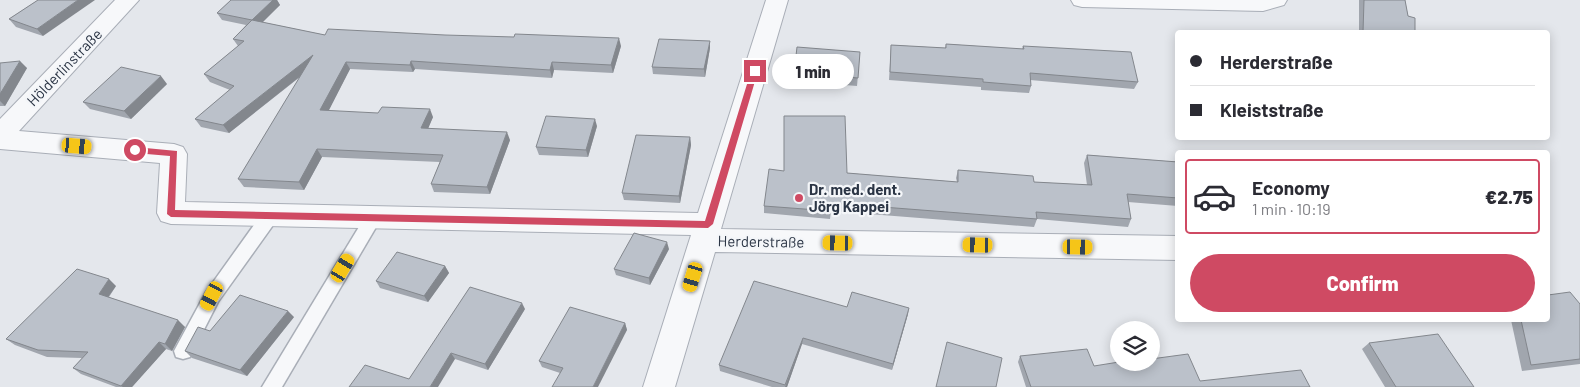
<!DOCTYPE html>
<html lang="en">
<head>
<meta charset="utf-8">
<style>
  body { margin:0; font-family:Barlow,sans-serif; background:#f2f2f3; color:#2b2b33; height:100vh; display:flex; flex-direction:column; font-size:19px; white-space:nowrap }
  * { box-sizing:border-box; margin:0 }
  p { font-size:16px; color:#7c7c81 }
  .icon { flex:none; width:28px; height:28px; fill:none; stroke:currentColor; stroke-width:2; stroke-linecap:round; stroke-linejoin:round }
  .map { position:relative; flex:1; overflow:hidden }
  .drawer { position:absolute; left:1175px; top:150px; width:375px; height:172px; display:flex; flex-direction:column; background:#fff; border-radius:5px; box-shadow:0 2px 12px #0003 }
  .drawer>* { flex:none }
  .guide { position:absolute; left:1175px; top:30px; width:375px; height:110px; border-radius:5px; box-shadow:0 2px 12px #0003; display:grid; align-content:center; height:110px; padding:0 15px; background:#fff }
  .buttons { position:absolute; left:1110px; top:321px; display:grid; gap:10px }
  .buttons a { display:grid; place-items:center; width:50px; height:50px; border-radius:50%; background:#fff; box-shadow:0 2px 12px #0003; font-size:25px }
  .end { position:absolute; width:22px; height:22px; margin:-11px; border:6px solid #cf4a63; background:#fff; box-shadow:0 0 0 2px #fff }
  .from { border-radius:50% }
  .bubble { position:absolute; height:35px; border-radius:18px; background:#fff; box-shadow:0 2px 12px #0003; font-size:16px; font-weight:800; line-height:35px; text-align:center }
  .car { position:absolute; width:15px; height:30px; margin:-15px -8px; border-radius:6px; box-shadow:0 0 4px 1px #0007; background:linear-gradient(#f5c518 24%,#345 0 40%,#f5c518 0 76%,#345 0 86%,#f5c518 0) }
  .guide b { display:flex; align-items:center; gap:18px; height:48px; font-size:19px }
  .guide b+b { border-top:1px solid #e1e1e2 }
  .guide i { width:12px; height:12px; background:#2b2b33 }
  ul { padding:9px 0 0; list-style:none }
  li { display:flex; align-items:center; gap:15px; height:75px; margin:0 10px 8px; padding:0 5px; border:2px solid #e1e1e2; border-radius:5px }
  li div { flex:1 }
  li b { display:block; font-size:19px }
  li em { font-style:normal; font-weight:800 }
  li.active { border-color:#cf4a63 }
  li>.icon { width:45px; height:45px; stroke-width:1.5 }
  .button { display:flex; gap:10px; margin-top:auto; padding:10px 15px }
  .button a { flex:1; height:58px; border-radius:30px; background:#cf4a63; color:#fff; font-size:20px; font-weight:800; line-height:58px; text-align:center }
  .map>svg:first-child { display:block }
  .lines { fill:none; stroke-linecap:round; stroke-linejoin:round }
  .lane-casing { stroke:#a9aeb7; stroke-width:3 }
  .street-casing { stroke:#a9aeb7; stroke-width:2 }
  .lane { fill:#f7f8fa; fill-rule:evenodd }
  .street { fill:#f7f8fa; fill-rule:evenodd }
  .wall { fill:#a1a6ae }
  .shaded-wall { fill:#83878d }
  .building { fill:#bbc1ca; stroke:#83878d }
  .route { fill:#cf4a63 }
  .poi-dot { fill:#cf4a63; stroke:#f4f6f9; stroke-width:2 }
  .labels { text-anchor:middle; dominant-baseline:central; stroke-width:4.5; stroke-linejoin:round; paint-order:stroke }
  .street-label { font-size:15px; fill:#2b3545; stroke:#f4f6f9 }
  .poi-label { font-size:15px; font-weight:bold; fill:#2b3545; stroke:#f4f6f9; text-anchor:start }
</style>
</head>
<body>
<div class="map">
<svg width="1580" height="387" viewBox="0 0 1580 387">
  <rect width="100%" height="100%" fill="#e4e7ec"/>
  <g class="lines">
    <!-- lane casing -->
    <g class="lane-casing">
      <g id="lane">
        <path d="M270,209L276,211L278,216L276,221L218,302L190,357L183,359L176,357L174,351L206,292L264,211Z"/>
        <path d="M374,210L380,212L382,217L282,387H262L368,212Z"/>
      </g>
    </g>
    <!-- street casing -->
    <g class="street-casing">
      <g id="street">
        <path d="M115,0H139L19,131L174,144L183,147L187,154L185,202L698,213L766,0H788L721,229L1178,236V260L715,252L675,387H643L691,235L171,224L161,221L157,213L160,163L0,149V119Z"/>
        <path d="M1071,0H1287L1284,5L1263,11L1082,7L1074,5Z"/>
      </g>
    </g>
    <!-- lane -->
    <use href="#lane" class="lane"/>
    <!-- street -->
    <use href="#street" class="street"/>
  </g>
  <!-- wall -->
  <g class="wall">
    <path d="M38,0L43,36L16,27L9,19Z"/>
    <path d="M231,0H277L280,5L262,22L325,35L621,46L613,73L554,70L552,78L415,69L413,72L350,69L328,111L433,117L428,128L510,140L490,194L434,192L431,184L440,162L322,157L304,190L244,187L238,179L300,77L229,133L201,127L195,119L230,90L210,82L204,74L238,46L233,39L246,25L222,20L217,13Z"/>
    <path d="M1359,0H1405L1408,16L1415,32H1359Z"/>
    <path d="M946,44L1022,49L1023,46L1138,82L1134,89L1030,80L1031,86L1029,93L981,90V87L889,80L891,45L945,48Z"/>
    <path d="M710,48L705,77L653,74L652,67Z"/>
    <path d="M860,52L857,86L794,81V73Z"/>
    <path d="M0,63L27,68L5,106H0Z"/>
    <path d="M167,84L131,119L90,109L83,102Z"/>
    <path d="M597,126L588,157L539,155L536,147Z"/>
    <path d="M690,137L691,145L680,203L624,200L622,193Z"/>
    <path d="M1087,155L1178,162V206L1128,202L1131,219L1128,227L1037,219L1034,227L831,211L830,219L764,213V206L784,171L847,173L957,182L956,178L958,170L1034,182L1087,185L1084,163Z"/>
    <path d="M669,249L650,285L616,275L614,269Z"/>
    <path d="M445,266L449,273L428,302L380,288L376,281Z"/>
    <path d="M116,286L109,297L185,327L172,351L166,349L132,387H116L81,374L73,368L82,358L47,357L15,345L6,339Z"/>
    <path d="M1580,304V364L1522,371L1511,320H1548Z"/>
    <path d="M847,307L908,314L892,370L802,344L787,387H772L720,371L719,365Z"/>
    <path d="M525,309L488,370L455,359L409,379Z"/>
    <path d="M294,317L247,376L192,358L185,351L210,331Z"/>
    <path d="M625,323L627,330L560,373L542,367L539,361Z"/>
    <path d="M1369,343L1474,387H1385L1362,349Z"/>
    <path d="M1020,356L1094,366L1200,381L1310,387H1026L1018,362Z"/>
  </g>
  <!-- shaded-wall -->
  <g class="shaded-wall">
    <path d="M78,0H95L43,36L37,29Z"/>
    <path d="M273,0H277L280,5L257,28L252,20Z"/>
    <path d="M619,38L621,46L613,73L611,65Z"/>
    <path d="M710,41V48L705,77L704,69Z"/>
    <path d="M313,55L317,63L229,133L223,125Z"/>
    <path d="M20,61L27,68L5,106L0,101V94Z"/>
    <path d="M411,61L415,69L413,72L410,65Z"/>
    <path d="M346,62L350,69L325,118L320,110Z"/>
    <path d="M552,62L554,70L552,78L550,70Z"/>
    <path d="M161,76L167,84L131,119L124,111Z"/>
    <path d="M430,109L433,117L425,136L421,128Z"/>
    <path d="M595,119L597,126L588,157L586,150Z"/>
    <path d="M507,132L510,140L490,194L487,187Z"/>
    <path d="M690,137L691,145L680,203L679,196Z"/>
    <path d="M317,149L322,157L304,190L299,182Z"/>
    <path d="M667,242L669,249L650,285L649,278Z"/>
    <path d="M445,266L449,273L428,302L424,296Z"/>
    <path d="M109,279L116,286L106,300L99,294Z"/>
    <path d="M522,303L525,309L488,370L485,364Z"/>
    <path d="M909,308L908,314L892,370L893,364Z"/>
    <path d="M288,311L294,317L247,376L240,370Z"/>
    <path d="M178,320L185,327L172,351L165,344Z"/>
    <path d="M625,323L627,330L598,387H593Z"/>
    <path d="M803,338L802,344L787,387H785Z"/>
    <path d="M159,342L166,349L132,387H123L121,386Z"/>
    <path d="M451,353L455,359L438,387H430Z"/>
  </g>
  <!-- building -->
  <g class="building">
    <path d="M38,0H78L37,29L9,19Z"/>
    <path d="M231,0H273L252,20L217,13Z"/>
    <path d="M1364,0H1405L1408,16L1415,18V32H1363Z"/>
    <path d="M252,20L325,35L328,29L445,35L514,37L515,34L619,38L611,65L552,62L550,70L411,61L410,65L346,62L320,110L378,113L382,107L430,109L421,128L507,132L487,187L431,184L443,155L317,149L299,182L238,179L313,55L223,125L195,119L234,86L204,74L244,41L233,39Z"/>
    <path d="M659,39L710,41L704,69L652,67Z"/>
    <path d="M946,44L1024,49L1023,46L1131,52L1138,82L1030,73L1031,86L983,82V79L890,72L891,45L946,48Z"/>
    <path d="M797,47L860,52L858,78L794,73Z"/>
    <path d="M20,61L0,94V63Z"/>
    <path d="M121,67L161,76L124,111L83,102Z"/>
    <path d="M546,116L595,119L586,150L536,147Z"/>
    <path d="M784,116H845L847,173L958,182V170L1033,176L1034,182L1092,185L1087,155L1178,162V198L1127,194L1131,219L1036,212L1037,219L831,203V211L764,206L769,169L784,171Z"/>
    <path d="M636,135L690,137L679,196L622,193Z"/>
    <path d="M634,233L667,242L649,278L614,269Z"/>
    <path d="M397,252L445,266L424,296L376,281Z"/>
    <path d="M77,269L109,279L99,294L178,320L165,344L159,342L121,386L73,368L88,352L38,350L6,339Z"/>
    <path d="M754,281L847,307L852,292L909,308L893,364L803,338L785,385L719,365Z"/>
    <path d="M470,287L522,303L485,364L451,353L430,387H349L365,365L409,379Z"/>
    <path d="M1570,292L1580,304V359L1531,365L1521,320H1548V295Z"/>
    <path d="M240,295L288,311L240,370L185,351L198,327L210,331Z"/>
    <path d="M570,307L625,323L593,387H552L563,368L539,361Z"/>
    <path d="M1438,334L1474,387H1396L1369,343Z"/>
    <path d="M947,342L1002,358L996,387H936Z"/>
    <path d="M1087,349L1094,366L1119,362H1151V359L1188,354L1200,381L1301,370L1310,387H1031L1020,356Z"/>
  </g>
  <!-- route -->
  <path class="route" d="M755,69L758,71L713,224L708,228L171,217L167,214L170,156L135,153L131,150L135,147L177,151L175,210L705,221L751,71Z"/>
  <!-- markers -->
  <circle class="poi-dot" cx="799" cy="198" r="5"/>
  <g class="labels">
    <!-- street labels -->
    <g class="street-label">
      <text transform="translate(64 67) rotate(-46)">Hölderlinstraße</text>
      <text transform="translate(761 241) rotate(1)">Herderstraße</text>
    </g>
    <!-- poi labels -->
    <g class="poi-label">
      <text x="809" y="189">Dr. med. dent.<tspan x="809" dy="17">Jörg Kappei</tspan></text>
    </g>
  </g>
</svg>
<div class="buttons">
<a><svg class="icon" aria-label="layers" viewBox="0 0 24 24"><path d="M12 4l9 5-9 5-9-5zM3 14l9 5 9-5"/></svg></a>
</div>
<i class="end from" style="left:135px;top:150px"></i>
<i class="end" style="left:755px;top:71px"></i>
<div class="bubble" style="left:772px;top:54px;width:82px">1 min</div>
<i class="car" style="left:77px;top:146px;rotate:95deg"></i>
<i class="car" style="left:838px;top:243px;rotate:271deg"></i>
<i class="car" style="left:978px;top:245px;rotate:271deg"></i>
<i class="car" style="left:1078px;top:247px;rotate:91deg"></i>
<i class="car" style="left:343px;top:268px;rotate:31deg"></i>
<i class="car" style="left:693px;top:277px;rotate:197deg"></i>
<i class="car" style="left:212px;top:296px;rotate:208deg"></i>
<div class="guide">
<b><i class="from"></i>Herderstraße</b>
<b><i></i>Kleiststraße</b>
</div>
<section class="drawer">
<ul>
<li class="active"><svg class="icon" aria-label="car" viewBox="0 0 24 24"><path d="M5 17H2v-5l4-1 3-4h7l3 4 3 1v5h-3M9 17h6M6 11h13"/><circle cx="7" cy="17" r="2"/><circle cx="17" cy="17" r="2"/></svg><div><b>Economy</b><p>1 min · 10:19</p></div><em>€2.75</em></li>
</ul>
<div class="button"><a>Confirm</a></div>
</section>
</div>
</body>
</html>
